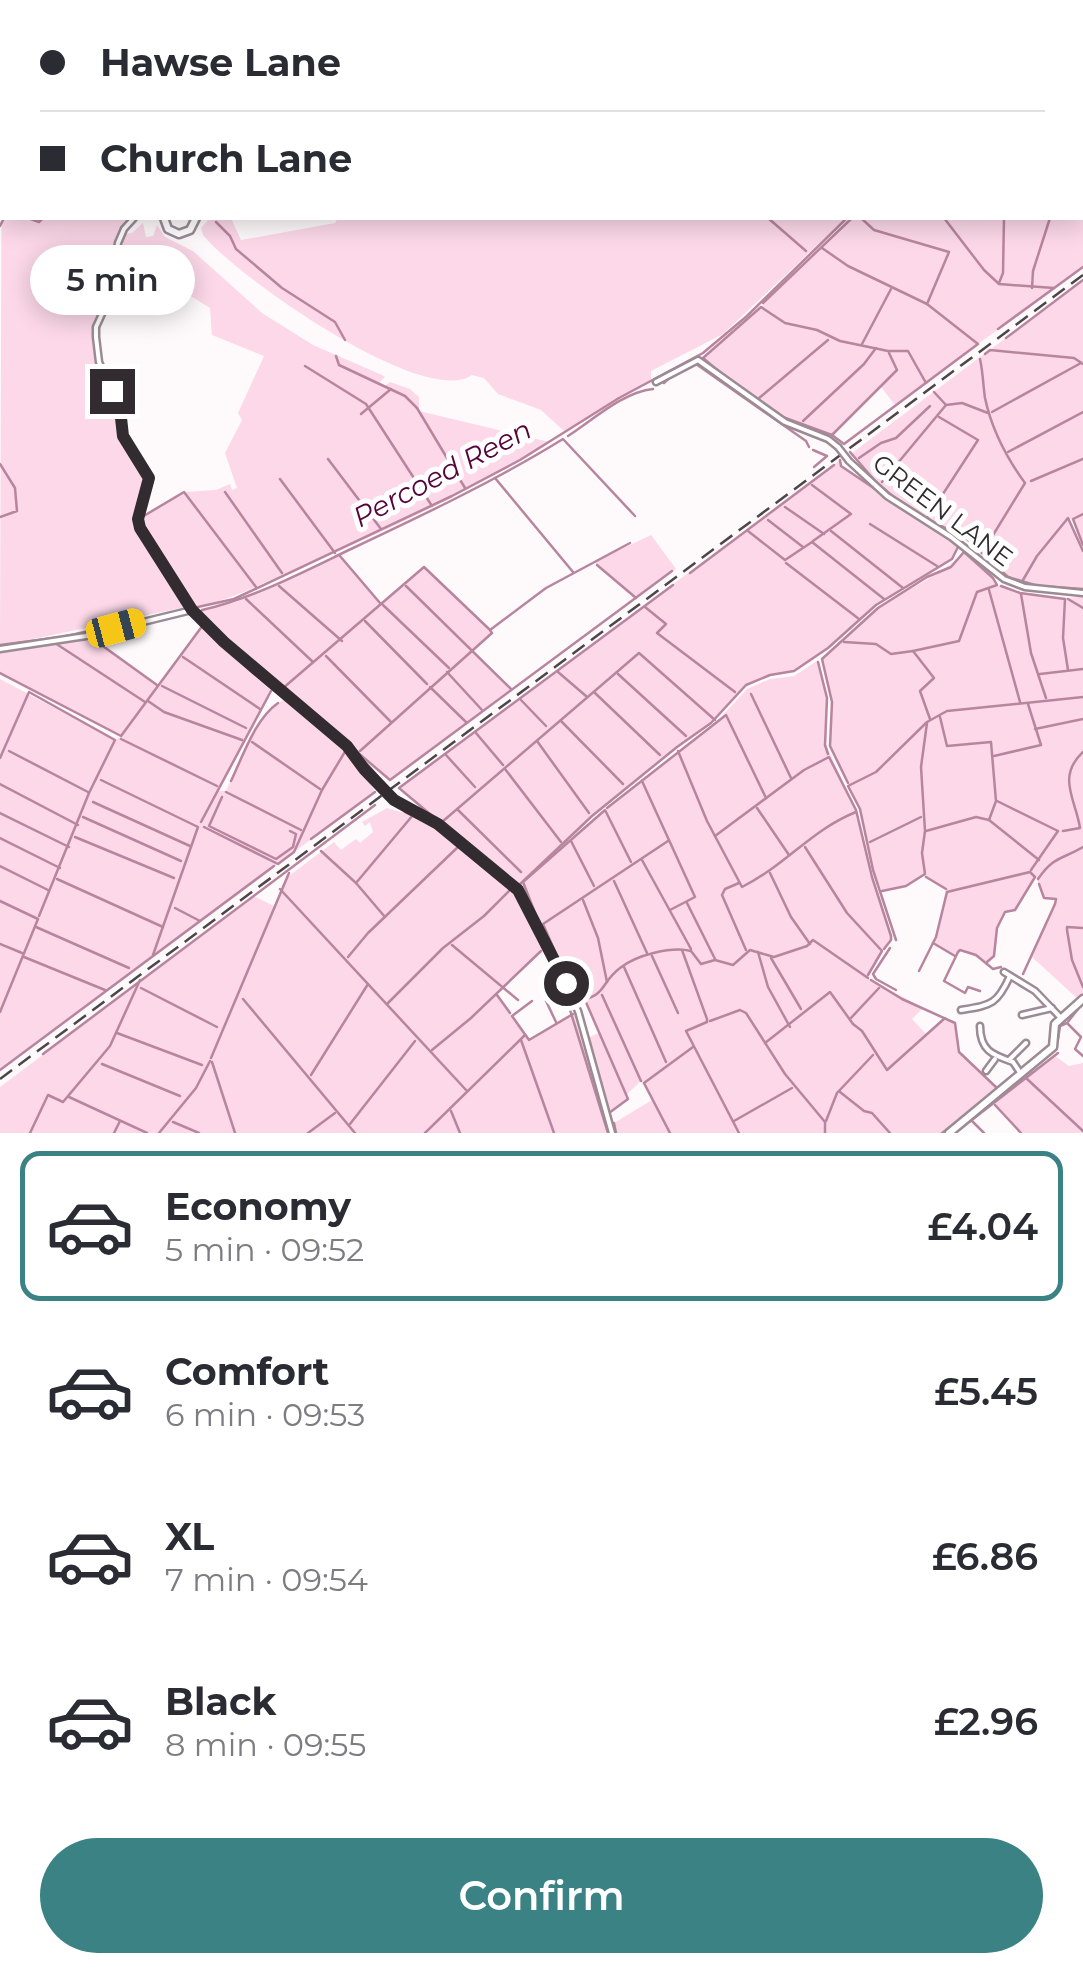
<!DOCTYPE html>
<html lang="en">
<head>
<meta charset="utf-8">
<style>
  body { margin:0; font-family:Montserrat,sans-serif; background:#f7f7f7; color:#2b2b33; height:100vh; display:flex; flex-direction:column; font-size:38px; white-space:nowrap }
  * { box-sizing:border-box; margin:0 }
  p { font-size:32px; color:#7c7c81 }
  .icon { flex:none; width:55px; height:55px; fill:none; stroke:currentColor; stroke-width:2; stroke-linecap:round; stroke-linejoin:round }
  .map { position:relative; height:1133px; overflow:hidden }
  .sheet { display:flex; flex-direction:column; background:#fff; flex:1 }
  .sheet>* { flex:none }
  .hud { position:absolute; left:0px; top:0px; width:1085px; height:220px; box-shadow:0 5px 25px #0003; display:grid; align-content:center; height:220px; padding:0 40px; background:#fff }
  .end { position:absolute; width:45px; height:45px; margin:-22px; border:12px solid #322b2f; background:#fff; box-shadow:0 0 0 5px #fff }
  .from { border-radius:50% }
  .bubble { position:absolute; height:70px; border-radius:35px; background:#fff; box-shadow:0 5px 25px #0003; font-size:32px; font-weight:600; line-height:70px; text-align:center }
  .car { position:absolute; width:30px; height:60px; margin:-30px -15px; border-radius:12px; box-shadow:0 0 8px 2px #0007; background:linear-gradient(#f5c518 24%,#345 0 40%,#f5c518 0 76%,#345 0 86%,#f5c518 0) }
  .hud b { display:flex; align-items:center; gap:35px; height:95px; font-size:38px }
  .hud b+b { border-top:2px solid #e1e1e2 }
  .hud i { width:25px; height:25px; background:#2b2b33 }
  ul { padding:18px 0 0; list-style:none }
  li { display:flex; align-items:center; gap:30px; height:150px; margin:0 20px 15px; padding:0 20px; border:5px solid transparent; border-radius:20px }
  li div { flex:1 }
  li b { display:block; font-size:38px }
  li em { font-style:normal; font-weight:600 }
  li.selected { border-color:#3a8284 }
  li>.icon { width:90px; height:90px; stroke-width:1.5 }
  .action { display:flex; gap:20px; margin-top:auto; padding:20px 40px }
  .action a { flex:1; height:115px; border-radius:60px; background:#3a8284; color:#fff; font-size:40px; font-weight:600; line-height:115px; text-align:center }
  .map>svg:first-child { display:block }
  .built { fill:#fde7f1 }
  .green { fill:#fcd8e9 }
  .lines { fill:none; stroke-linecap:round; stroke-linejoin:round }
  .stream { stroke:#b8859e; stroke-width:2.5 }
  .street-casing { stroke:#9c8b93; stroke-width:9 }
  .secondary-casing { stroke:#9c8b93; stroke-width:11 }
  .street { stroke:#fff; stroke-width:4 }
  .secondary { stroke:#fff; stroke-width:6 }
  .rail { stroke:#4c4649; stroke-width:2.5; stroke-dasharray:15 8; stroke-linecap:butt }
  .street-bridge-casing { stroke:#9c8b93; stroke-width:9; stroke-linecap:butt }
  .street-bridge { stroke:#fff; stroke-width:4 }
  .route { stroke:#322b2f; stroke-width:12 }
  .labels { text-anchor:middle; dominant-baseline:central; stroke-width:10; stroke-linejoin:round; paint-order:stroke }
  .street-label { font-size:25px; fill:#322b2f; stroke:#fff }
  .water-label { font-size:28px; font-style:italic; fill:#56043a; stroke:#fff }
</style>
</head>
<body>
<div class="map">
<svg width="1083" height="1133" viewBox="0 0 1083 1133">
  <rect width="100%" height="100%" fill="#fefafc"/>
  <!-- built -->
  <path class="built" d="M201,0H770L771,2H201Z"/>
  <!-- green -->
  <g class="green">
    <path d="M1008,0H1083V267L895,405L881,387L832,435L781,417L703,358L744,323L852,218H1082V2H1007Z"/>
    <path d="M2,66V218H127L113,264L107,303L96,327L99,362L119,409L123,436L149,477L138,519L140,528L190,606L0,646Z"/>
    <path d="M231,218L241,240L335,223L338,218H846L723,334L651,371V380L564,431L541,410L498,394L484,378L472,375C424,409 235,275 203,235L201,228L208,220Z"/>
    <path d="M143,223L146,237L153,236L157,225L165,237L193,251L262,313L313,345L382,375L385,377L379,383L385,386L390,382L410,389L419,397V411L549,442C469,492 381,534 294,570C258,585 232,600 193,607L143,528L142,517L184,492L216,490L230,484L232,490L237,488L225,453L242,420L238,413L264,356L212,335L210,308L120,252L125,234L132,233Z"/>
    <path d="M1083,280V545L1073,519H1069L1083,551V589L1038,586L1008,577L967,539L904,505L876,482L852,453Z"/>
    <path d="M840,460L842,466L955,543L958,547L952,559L876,605L828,648L794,671L770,675L746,685L711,723L677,747L592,816L517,887L399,788Z"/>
    <path d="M651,535L676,569L636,598L594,562Z"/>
    <path d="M962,552L993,578L997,585C1025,594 1055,602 1083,596V994L1079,1000L1032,957L1056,900L1044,898L1036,877L1015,910L1005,912L997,928L994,956L987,962L961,950L955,956L931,942L936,937L946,889L923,876L906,886L882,891L873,870L860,809L830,746L832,702L822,659C842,641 860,621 883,605C908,588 945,575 962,552Z"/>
    <path d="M339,555L381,604L424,567L490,630L492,633L472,649L512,690L390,780L252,664L200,613L202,610L237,602Z"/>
    <path d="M203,625L272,689L217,791H226C239,762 255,713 285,699L352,753L375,792L0,1070V679L115,740L121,737L0,673V651L92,636L158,685Z"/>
    <path d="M817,661L827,698L826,745L856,810L872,877L891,936V940L872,965L868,978L923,1008L912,1019L926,1034L945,1018L955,1023L959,1052L998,1090L942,1133H616L614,1123L652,1100L641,1081L627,1094L628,1099L609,1113L587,1038L599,1033L585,1001L577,1002L522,884L641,780L713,726L747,689L770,679L794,676Z"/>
    <path d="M387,808L429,820L515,892L543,949L496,994L529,1040L574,1014L608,1133H0V1087L254,896L274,906L285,879L334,842L341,850L356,839L360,843L373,832L370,822L365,826L362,822Z"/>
    <path d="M1055,1056L1069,1066L1083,1063V1133H1021L994,1103Z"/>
  </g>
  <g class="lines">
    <!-- stream -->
    <g class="stream">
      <path d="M820,0L822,2"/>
      <path d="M1008,1L1010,2"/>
      <path d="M217,2V0"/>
      <path d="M789,2L792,0"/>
      <path d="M1003,2L1004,0"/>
      <path d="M1082,50L1083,51"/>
      <path d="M1082,64H1083"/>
      <path d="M1082,126L1083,127"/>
      <path d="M1082,150L1083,149"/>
      <path d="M1082,192L1083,191"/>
      <path d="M2,206V208"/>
      <path d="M28,218L39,222L43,218"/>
      <path d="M768,218L806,251"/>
      <path d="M861,218L874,230L949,252L927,304"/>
      <path d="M944,218L984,270L999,284L1054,288"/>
      <path d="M216,222L230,236L236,249L282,288L335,322L345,340"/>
      <path d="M0,226L4,218"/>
      <path d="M999,283L1003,273L1004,218"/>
      <path d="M1032,288L1033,271L1050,218"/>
      <path d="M763,303L852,218"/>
      <path d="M998,329L1083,267"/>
      <path d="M1006,338L1083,280"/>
      <path d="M862,344L891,289"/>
      <path d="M985,354L990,350L1074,358L1083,364"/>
      <path d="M336,356L339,365L405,396L417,408L465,488"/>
      <path d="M980,359C983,372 983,385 985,398C992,431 1006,457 1025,483L982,553"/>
      <path d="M696,364L806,441L809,447"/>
      <path d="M305,366L366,404L432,506"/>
      <path d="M729,380L703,358L761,307L785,323L817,330L840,341L888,351H908L926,383"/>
      <path d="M664,383L671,376"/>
      <path d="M934,392L946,405"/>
      <path d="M758,399L828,340"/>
      <path d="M992,412L1081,363"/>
      <path d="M361,414L391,389"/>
      <path d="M780,416L832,435L844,444L978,344L927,304L848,266L822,248"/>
      <path d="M803,421L864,364L876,348"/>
      <path d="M832,435L897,370L889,353"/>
      <path d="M568,436C593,420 623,392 653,389"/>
      <path d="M813,450L827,456L814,467"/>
      <path d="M850,452L876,482L902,504"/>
      <path d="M1008,452L1083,412"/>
      <path d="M859,458L881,443L896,438L930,406"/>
      <path d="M328,459L381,529"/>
      <path d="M0,464L15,488L17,511L0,517"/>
      <path d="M495,478L573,572"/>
      <path d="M280,479L335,553"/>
      <path d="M1031,481L1083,459"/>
      <path d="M882,482L946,405L962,403L988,413"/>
      <path d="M812,485L851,514L813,541"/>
      <path d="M225,492L282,573"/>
      <path d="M785,507L824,534"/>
      <path d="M1083,514L1073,519L1083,545"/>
      <path d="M922,516L967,539L1008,577L1038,586L1083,589"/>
      <path d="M142,517L184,492L256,587"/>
      <path d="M928,517L978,440L939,417"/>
      <path d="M768,520L803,547"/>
      <path d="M142,523L147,535L192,604"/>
      <path d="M870,524L937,566"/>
      <path d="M748,531L785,560L812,542L884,599"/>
      <path d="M831,531L903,588"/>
      <path d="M340,556L380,603"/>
      <path d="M786,563L859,619"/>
      <path d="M597,565L636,598"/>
      <path d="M690,573L834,465"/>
      <path d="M1023,580L1037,556L1068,518L1083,551"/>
      <path d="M673,585L399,788L517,887L592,816L677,747L711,723L746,685L770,675L794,671L828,648L876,605L952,559L958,547L955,543L841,466L840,460"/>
      <path d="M279,586L342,641"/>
      <path d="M406,586L511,689"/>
      <path d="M1001,586L1020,593L1065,599L1063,638L1068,670"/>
      <path d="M989,590L1020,702"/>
      <path d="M1021,594L1031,653L1046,698"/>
      <path d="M246,599L313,662"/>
      <path d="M1068,599L1083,608"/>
      <path d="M383,605L449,668"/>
      <path d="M645,607L666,624L657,633L735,692"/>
      <path d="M365,621L427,684"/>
      <path d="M216,630L200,613L202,610C254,598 303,572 351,549C423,515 495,481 563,439L635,516"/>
      <path d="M93,639L157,685"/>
      <path d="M844,642L876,644L891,654L913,651L934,678L920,691L930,719"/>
      <path d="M55,643L145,702"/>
      <path d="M229,643L390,780L672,571"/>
      <path d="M0,645L62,637L234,599L452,496L520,460L619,398L703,353L747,316L847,218"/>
      <path d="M36,645L87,637"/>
      <path d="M0,651L13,649"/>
      <path d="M326,656L391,722"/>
      <path d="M183,657L260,709"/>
      <path d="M818,662L827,698L825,745L828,754"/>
      <path d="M447,672L482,710"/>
      <path d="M558,672L586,696"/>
      <path d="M0,673L121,736L203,625L199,622"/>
      <path d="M618,674L686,736"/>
      <path d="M1040,674L1083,669"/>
      <path d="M162,686L246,728"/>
      <path d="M430,687L467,723"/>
      <path d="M282,689L424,567L489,629"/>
      <path d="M595,693L660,755"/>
      <path d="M751,694L791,778"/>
      <path d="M520,699L546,726"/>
      <path d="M148,701L164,712L242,740"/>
      <path d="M940,717L947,746L991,742L996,801L989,820"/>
      <path d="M561,721L623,784"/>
      <path d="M1035,729L1083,719"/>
      <path d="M476,733L503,765"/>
      <path d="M121,739L217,786"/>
      <path d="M537,741L589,813"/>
      <path d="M252,742L320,789"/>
      <path d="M9,751L88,792"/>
      <path d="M360,751L492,633L490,630L546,588L630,543"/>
      <path d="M678,751L707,821L742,887C786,865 811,830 856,812"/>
      <path d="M446,755L475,787"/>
      <path d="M994,756L1041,745L1028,704"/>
      <path d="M0,758L29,692L115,740L89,793L39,916"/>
      <path d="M505,769L561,842"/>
      <path d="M101,780L198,827L153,955"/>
      <path d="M231,781C243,756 255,719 278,703"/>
      <path d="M642,781L695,897L670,910"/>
      <path d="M848,783L830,746L832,702L822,659L878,608L927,577L951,567L964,552L993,578L997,585L977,592L959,641L913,651"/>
      <path d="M0,784L78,825"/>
      <path d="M226,792L301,830"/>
      <path d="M222,797L209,826L276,859L293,847L296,834L290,831"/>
      <path d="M997,801L1058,831L1031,870"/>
      <path d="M93,802L190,846"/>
      <path d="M607,808L726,715L766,798"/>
      <path d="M757,808L789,855"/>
      <path d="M458,810L521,872"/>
      <path d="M0,813L69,847"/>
      <path d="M83,817L181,861"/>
      <path d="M201,822L271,691"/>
      <path d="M442,822L639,653L715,720"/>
      <path d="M435,824L456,843"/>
      <path d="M204,827L278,864L294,852L322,790L346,750L252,672L205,628"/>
      <path d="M926,831L976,817L989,820L1039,860"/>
      <path d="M1063,831L1080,828C1076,800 1056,777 1083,752"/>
      <path d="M715,836L804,770L829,757L856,810L872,877L891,936V940L884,949"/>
      <path d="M75,837L174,878"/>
      <path d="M0,838L60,868"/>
      <path d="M311,839L375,792"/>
      <path d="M571,841L594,886"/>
      <path d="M668,841L543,924L577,1002C609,994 599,984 620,968C636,955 672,946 691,951L701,964L715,960L733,965L750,950L774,957L807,946L813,940L868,978"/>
      <path d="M870,842L921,817"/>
      <path d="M805,847L847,913L882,951L868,975"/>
      <path d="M321,851L356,883L385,917"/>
      <path d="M642,860L691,949"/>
      <path d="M0,866L48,890"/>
      <path d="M770,873L791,917L810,944"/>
      <path d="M926,877L946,889"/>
      <path d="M57,879L163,927"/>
      <path d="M1038,879C1054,856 1061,860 1083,847"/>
      <path d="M614,881L647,953"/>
      <path d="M356,883L413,815L419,817"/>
      <path d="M739,883L725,889L722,895L746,950"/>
      <path d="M516,888L563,990"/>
      <path d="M280,889L467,1091"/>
      <path d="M882,891L906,886L925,874L922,853L925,831L921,767L927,723"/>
      <path d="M583,900L598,938L607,982"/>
      <path d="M0,901L38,919L0,1012"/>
      <path d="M687,903L715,959"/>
      <path d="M175,908L200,921"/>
      <path d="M539,923L523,882L605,810L631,862"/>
      <path d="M36,927L129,968"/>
      <path d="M1083,928L1067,927V930L1072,960L1083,987"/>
      <path d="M896,940L873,870L860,809L848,786L876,772L927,722L947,711L1083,697"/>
      <path d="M933,943L955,956"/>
      <path d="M0,944L22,953"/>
      <path d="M452,945L518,1000"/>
      <path d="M890,948L873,974L876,979L896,990"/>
      <path d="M682,950L707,1019V1022L686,1031L739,1133"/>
      <path d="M758,952L768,987L790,1027"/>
      <path d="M652,956L678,1013"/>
      <path d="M24,957L105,990"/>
      <path d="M348,957L368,933L459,846"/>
      <path d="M771,958L801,1009"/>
      <path d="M624,967L666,1062"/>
      <path d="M919,971L936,937L947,892L1030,872L1035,877L1015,910L1005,912L997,928L994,956L987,962"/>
      <path d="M1023,974L1055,904L1056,899L1044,898L1039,884"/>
      <path d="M871,980L902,999L955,1023L959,1052L998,1089"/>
      <path d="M141,988L217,1027"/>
      <path d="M980,991L968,987L965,993L944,981L958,952L960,950L976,955L993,969L1001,967"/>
      <path d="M497,995L510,1013"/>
      <path d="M602,995L641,1081"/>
      <path d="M243,999L355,1133"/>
      <path d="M567,1000L608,1133"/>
      <path d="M585,1000L628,1099L609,1113L606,1105"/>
      <path d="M532,1001L512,1016L529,1040L573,1014"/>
      <path d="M546,1001L556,1022"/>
      <path d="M387,1004L443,948L484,916L511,889L464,850"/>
      <path d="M850,1019L879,988"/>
      <path d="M710,1021L740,1010L746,1013L785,1074L825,1122V1133"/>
      <path d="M1068,1024L1081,1037L1075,1049L1083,1056"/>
      <path d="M117,1033L202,1065"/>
      <path d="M1058,1039L1060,1026L1067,1023L1082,1004"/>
      <path d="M521,1040L554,1133"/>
      <path d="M765,1043L830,992L853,1024L862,1031L887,1070L945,1018"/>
      <path d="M432,1050L471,1018L541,951"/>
      <path d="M43,1054L375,805"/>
      <path d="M211,1058L289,873"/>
      <path d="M212,1062L235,1133"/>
      <path d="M102,1064L180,1096"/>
      <path d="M0,1070L274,866"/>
      <path d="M311,1075L368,984"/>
      <path d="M1026,1078L1083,1131"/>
      <path d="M840,1092L864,1111L872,1113L890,1133"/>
      <path d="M69,1097L147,1133"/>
      <path d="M995,1105L1021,1133"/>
      <path d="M451,1111L460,1133"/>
      <path d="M734,1121L792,1088"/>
      <path d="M826,1121L837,1093L873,1055"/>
      <path d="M972,1121L984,1133"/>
      <path d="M173,1122L199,1133"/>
      <path d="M614,1123L616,1133"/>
      <path d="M350,1124L415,1041"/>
      <path d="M30,1133L48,1095L63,1102L110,1046L140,980"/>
      <path d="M114,1133L120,1121"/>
      <path d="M159,1133L196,1088L210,1061"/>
      <path d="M308,1133L335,1113"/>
      <path d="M425,1133L525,1035"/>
      <path d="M670,1133L644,1083L693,1047"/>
      <path d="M942,1133L969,1113"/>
      <path d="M955,1133L1058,1053"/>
    </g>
    <!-- street casing -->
    <g class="street-casing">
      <g id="street">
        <path d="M74,0L76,2"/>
        <path d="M586,0L587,2"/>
        <path d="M839,2L842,0"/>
        <path d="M868,2V0"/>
        <path d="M882,2V0"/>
        <path d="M906,2V0"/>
        <path d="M937,2V1"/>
        <path d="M978,2V0"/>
        <path d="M134,218L124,229L118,243L107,303L96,327V337L99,362L119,409L123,436L149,477L138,519L140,528L192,610"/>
        <path d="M656,382L698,360L785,422L828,439L838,447"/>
        <path d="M849,461L887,496L951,537L1004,579L1025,587L1083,593"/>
        <path d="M192,610L242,658L347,746L381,785"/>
        <path d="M0,649L86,636L192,610"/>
        <path d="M388,793L408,810L438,824L518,890L578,1011L612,1133"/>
        <path d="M1004,972L1035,991L1061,1018"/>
        <path d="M961,1010C991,1005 997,1005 1010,976"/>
        <path d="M1022,1015L1052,1008"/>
        <path d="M980,1026C980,1051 993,1055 1013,1062L1021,1074"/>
        <path d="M1009,1060L1026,1043"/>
        <path d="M986,1071L995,1059"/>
      </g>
    </g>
    <!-- secondary casing -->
    <g class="secondary-casing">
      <g id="secondary">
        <path d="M446,0L447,2"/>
        <path d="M676,0V2"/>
        <path d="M194,2V0"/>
        <path d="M201,2V0"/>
        <path d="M164,218L168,229L179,234L190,230L196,218"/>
        <path d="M949,1133L1053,1047L1055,1024L1083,999"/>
      </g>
    </g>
    <!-- street -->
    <use href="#street" class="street"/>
    <!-- secondary -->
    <use href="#secondary" class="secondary"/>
    <!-- rail -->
    <path class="rail" d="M0,1079L1083,275"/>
    <!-- street-bridge casing -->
    <g class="street-bridge-casing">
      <g id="street-bridge">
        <path d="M838,447L849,461"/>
        <path d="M381,785L388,793"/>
      </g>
    </g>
    <!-- street-bridge -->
    <use href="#street-bridge" class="street-bridge"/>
  </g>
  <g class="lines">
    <!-- route -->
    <path class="route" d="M112,391L120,409L123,436L149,478L138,519L140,528L192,610L224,642L347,746L364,769L394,800L438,824L518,890L566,983"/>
  </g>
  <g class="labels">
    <!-- street labels -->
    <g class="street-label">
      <text transform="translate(943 510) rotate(37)">GREEN LANE</text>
    </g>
    <!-- water labels -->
    <g class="water-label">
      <text transform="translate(442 473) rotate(-28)">Percoed Reen</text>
    </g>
  </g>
</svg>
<i class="end from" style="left:566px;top:983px"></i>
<i class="end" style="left:112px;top:391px"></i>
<div class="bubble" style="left:30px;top:245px;width:165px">5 min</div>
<i class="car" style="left:116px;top:628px;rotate:75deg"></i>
<div class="hud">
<b><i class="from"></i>Hawse Lane</b>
<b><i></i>Church Lane</b>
</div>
</div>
<section class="sheet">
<ul>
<li class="selected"><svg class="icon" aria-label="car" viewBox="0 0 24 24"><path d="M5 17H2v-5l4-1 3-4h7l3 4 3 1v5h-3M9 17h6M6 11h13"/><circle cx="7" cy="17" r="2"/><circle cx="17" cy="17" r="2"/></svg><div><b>Economy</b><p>5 min · 09:52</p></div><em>£4.04</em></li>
<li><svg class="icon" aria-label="car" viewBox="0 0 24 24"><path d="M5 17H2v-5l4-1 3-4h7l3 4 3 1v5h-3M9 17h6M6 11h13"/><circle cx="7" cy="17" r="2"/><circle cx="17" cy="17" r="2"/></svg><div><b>Comfort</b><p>6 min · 09:53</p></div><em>£5.45</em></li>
<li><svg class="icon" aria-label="car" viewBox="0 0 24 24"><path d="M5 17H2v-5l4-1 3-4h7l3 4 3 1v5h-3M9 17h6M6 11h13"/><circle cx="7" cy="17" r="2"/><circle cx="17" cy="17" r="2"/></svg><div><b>XL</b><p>7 min · 09:54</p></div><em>£6.86</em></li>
<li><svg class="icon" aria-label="car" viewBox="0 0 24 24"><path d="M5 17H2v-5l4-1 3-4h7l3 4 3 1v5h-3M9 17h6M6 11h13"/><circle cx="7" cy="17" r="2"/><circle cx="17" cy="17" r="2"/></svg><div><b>Black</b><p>8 min · 09:55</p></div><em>£2.96</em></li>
</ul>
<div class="action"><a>Confirm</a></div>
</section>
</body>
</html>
